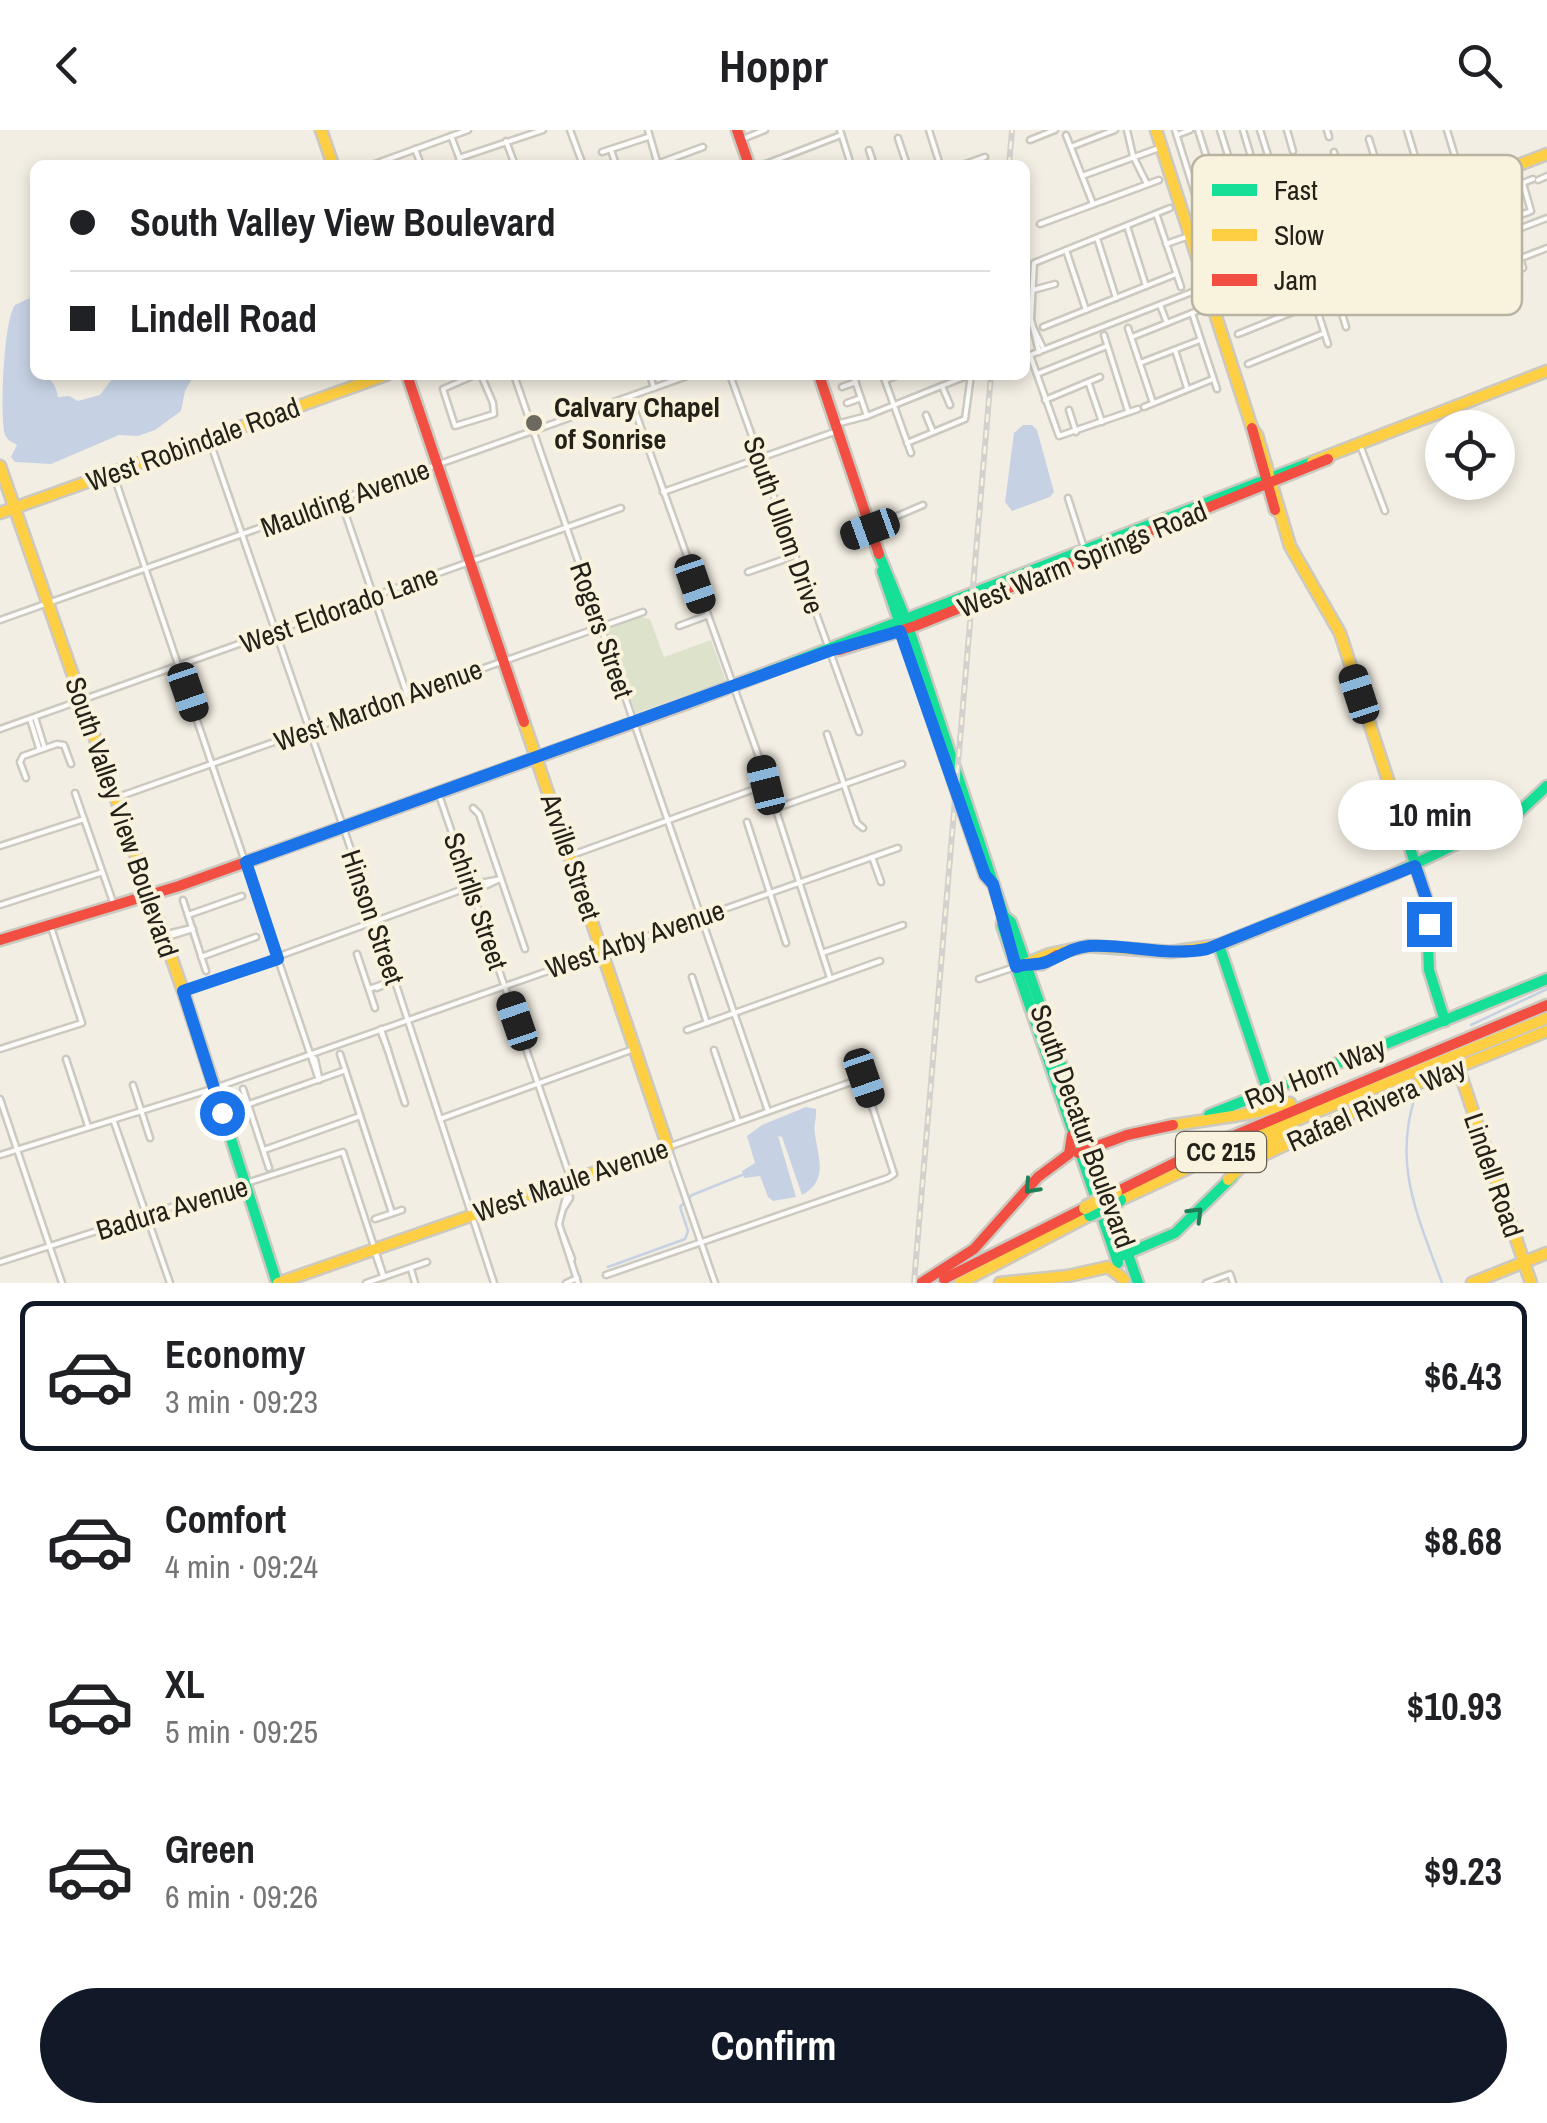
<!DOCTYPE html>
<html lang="en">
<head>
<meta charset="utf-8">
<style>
  body { margin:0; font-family:"Archivo Narrow",sans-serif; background:#f6f6f6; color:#202124; height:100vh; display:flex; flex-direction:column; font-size:38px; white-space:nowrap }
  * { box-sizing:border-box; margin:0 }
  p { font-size:32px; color:#757577 }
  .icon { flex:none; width:55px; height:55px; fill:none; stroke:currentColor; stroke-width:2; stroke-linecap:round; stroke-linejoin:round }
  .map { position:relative; height:1153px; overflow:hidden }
  .details { display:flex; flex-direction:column; background:#fff; flex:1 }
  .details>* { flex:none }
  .hud { position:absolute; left:30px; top:30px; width:1000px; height:220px; border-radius:15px; box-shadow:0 5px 15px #0003; display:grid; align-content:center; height:220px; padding:0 40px; background:#fff }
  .tools { position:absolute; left:1425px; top:280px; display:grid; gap:20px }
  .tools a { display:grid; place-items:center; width:90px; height:90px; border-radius:50%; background:#fff; box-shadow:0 5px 15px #0003; font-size:50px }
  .end { position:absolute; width:45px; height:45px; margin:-22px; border:12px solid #1a73e8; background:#fff; box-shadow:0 0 0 5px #fff }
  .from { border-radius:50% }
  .bubble { position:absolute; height:70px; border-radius:35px; background:#fff; box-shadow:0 5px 15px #0003; font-size:32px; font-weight:700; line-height:70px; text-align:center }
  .car { position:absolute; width:30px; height:60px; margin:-30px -15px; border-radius:12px; box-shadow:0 0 8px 2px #0007; background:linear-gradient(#222 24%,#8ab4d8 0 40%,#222 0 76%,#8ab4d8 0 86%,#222 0) }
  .hud b { display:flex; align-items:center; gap:35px; height:95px; font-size:38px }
  .hud b+b { border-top:2px solid #e0e0e0 }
  .hud i { width:25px; height:25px; background:#202124 }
  ul { padding:18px 0 0; list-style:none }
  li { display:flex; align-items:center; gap:30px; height:150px; margin:0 20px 15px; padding:0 20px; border:5px solid transparent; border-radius:15px }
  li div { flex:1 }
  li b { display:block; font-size:38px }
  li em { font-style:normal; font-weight:700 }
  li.on { border-color:#111827 }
  li>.icon { width:90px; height:90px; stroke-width:1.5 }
  .cta { display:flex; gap:20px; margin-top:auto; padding:20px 40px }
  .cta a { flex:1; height:115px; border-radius:60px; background:#111827; color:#fff; font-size:40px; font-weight:700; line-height:115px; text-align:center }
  header { display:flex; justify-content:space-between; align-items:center; height:130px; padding:0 40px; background:#fff; font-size:45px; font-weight:700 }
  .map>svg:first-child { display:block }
  .green { fill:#dde2cb }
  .water { fill:#c6d2e4 }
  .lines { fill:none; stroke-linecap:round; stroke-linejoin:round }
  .stream { stroke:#c6d2e4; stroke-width:2.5 }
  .street-casing { stroke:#ccc9c0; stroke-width:9 }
  .fast-casing { stroke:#ccc9c0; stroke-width:15 }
  .slow-casing { stroke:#ccc9c0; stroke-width:15 }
  .jam-casing { stroke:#ccc9c0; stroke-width:15 }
  .street { stroke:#fdfcfb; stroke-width:4 }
  .fast { stroke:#16e098; stroke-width:10 }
  .slow { stroke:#ffcf43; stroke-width:10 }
  .jam { stroke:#f24e42; stroke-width:10 }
  .rail-casing { stroke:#d3d1ce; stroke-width:6 }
  .rail { stroke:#f9f2dd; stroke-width:2.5; stroke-dasharray:8; stroke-linecap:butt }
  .fast-bridge-casing { stroke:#ccc9c0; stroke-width:18; stroke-linecap:butt }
  .slow-bridge-casing { stroke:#ccc9c0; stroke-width:18; stroke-linecap:butt }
  .fast-bridge { stroke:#16e098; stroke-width:12 }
  .slow-bridge { stroke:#ffcf43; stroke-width:12 }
  .oneway { stroke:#1d8058 }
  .route { stroke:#1a73e8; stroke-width:12 }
  .poi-dot { fill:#6c6960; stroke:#f9f2dd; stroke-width:4 }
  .labels { text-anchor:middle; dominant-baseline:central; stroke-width:8; stroke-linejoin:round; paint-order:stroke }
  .shield { fill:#f9f2dd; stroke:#646054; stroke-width:2.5 }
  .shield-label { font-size:25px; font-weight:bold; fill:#242119 }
  .poi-label { font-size:28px; font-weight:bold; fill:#242119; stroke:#f9f2dd; text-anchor:start }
  .street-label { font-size:28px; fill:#242119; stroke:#f9f2dd }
  .key { fill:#f9f2dd; stroke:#b9b3a2; stroke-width:2.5 }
  .key-label { font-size:28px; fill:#242119 }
</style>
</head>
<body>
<header><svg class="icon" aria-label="back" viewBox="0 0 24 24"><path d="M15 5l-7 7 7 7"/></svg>Hoppr<svg class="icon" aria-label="search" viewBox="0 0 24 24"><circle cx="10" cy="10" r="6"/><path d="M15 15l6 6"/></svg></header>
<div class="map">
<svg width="1547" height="1153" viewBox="0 0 1547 1153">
  <rect width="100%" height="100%" fill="#f3eee3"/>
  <!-- green -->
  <path class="green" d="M636,486L650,489L664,527L711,510L726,552L636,583L605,498Z"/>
  <!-- water -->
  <g class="water">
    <path d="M32,167H35V245C50,245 56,254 58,267L69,266L78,271L100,265L115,245H194L185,261L181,281L155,300L138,306L119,305L51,334L15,332L11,327L17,315C11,311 9,312 5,305C0,288 3,191 15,175Z"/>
    <path d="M1023,295H1032L1037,300L1054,362L1050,367L1012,381L1005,372L1014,303Z"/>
    <path d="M806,977L816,979C817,988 813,996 815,1004C818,1027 829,1051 802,1065L782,1007L778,1006L796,1067L773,1071L768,1067L760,1046L744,1048L742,1041L755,1033L747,1006L762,995Z"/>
  </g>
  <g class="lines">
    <!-- stream -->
    <g class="stream">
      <path d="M1471,895L1547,859"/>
      <path d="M1417,961C1391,1033 1418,1086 1442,1153"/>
      <path d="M608,1137L685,1109L688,1101L680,1077L692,1065L742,1045"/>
    </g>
    <!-- street casing -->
    <g class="street-casing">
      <g id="street">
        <path d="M570,0L583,35"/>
        <path d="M648,0L658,35"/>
        <path d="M840,0L851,35"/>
        <path d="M929,0L940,35"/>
        <path d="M1127,0L1133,26L1147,54"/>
        <path d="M1175,0L1217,134"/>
        <path d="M1198,0L1238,127"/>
        <path d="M1220,0L1258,120"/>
        <path d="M1260,0L1328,214"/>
        <path d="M1287,0L1293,21"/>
        <path d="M1327,0L1329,7"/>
        <path d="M1407,0L1453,153"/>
        <path d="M1447,0L1489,139"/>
        <path d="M1066,5L1093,74"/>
        <path d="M1177,5L1190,0"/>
        <path d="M451,6L462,35"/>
        <path d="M745,8L765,0"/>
        <path d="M898,8L907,35"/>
        <path d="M1369,9L1418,167"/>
        <path d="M1030,10L1055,0"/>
        <path d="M506,11L515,35"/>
        <path d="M1073,16L1115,0"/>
        <path d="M415,19L421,35"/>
        <path d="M611,20L616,35"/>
        <path d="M869,20L874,35"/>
        <path d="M602,22L648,7"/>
        <path d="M1334,22L1382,181"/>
        <path d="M459,28L543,0"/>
        <path d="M657,34L703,17"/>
        <path d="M372,35L468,0"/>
        <path d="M763,35L841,5"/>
        <path d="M963,35L985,27"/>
        <path d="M1298,36L1346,197"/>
        <path d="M1502,41L1508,59"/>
        <path d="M1082,46L1162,17"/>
        <path d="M1538,50L1547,46"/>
        <path d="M1499,62L1508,90L1531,81L1523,53"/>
        <path d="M1489,66L1533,49"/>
        <path d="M1157,86L1181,157"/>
        <path d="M1040,94L1159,50"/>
        <path d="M1511,94L1523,138"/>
        <path d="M1127,96L1146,156"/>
        <path d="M1513,101L1547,88"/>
        <path d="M1097,108L1116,168"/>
        <path d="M1166,114L1189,106"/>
        <path d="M1066,120L1086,180"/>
        <path d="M1521,128L1547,118"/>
        <path d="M1211,139L1276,110L1243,0"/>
        <path d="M1033,160L1055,154"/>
        <path d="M1160,175L1167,193"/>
        <path d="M1226,175L1305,144"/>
        <path d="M1192,183L1217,259"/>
        <path d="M1032,195L1043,218"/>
        <path d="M1043,197L1176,144"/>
        <path d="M1128,198L1153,273"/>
        <path d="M1238,204L1313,174"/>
        <path d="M1104,205L1128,281"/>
        <path d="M1132,207L1202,179"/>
        <path d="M1175,220L1187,258"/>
        <path d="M1039,222L1031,189L1034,133L1170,78"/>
        <path d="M1030,225L1059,306L1138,279"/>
        <path d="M1025,227L1205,157"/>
        <path d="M1140,233L1200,210"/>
        <path d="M1248,234L1322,204"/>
        <path d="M1037,244L1107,216"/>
        <path d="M475,245L443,259L455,296L494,284L493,273L481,245"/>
        <path d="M514,245L768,981"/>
        <path d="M650,245L654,258"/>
        <path d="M730,245L859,602"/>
        <path d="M853,245L867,286"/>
        <path d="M883,245L911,323"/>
        <path d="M885,250L899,245"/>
        <path d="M1089,254L1102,292"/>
        <path d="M942,256L950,275"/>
        <path d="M842,257L856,252"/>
        <path d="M630,267L760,630L830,848"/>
        <path d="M1045,270L1100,247"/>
        <path d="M847,273L861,268"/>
        <path d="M1144,277L1213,249"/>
        <path d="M1069,280L1076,302"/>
        <path d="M926,285L933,302"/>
        <path d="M840,293L867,286L964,247L970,248"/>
        <path d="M209,309L367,766L494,1153"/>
        <path d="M907,313L965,289L971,245"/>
        <path d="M1360,315L1385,381"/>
        <path d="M113,343L319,950"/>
        <path d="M663,362L837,301"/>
        <path d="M1068,368L1085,421"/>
        <path d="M341,371L407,564"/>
        <path d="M846,408L923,375"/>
        <path d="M748,442L794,426"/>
        <path d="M0,490L690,245"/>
        <path d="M679,496L706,486"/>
        <path d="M35,587L44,616"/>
        <path d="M30,589L39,618"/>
        <path d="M0,599L621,378"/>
        <path d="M827,604L857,693L863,698"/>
        <path d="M26,648L20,632L23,626L57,614L64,615L71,634"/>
        <path d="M438,662L571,1050"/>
        <path d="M75,663L114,775"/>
        <path d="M118,667L643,482"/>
        <path d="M473,678L479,684L525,819"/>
        <path d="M774,679L902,634"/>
        <path d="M747,692L786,813"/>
        <path d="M0,716L84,689"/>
        <path d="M569,726L766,655"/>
        <path d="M872,727L881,752"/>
        <path d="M472,758H481L500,749"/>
        <path d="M183,770L206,841"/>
        <path d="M0,775L100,743"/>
        <path d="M188,785L242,766"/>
        <path d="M164,808L171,803L192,798"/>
        <path d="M164,808L193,799"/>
        <path d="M822,823L903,795"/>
        <path d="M357,824L375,878"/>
        <path d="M201,827L256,807"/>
        <path d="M692,847L707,893"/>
        <path d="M979,849L1012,838"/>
        <path d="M377,858L395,850"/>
        <path d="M369,859L395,850"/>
        <path d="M183,861L480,753L501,749"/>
        <path d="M381,899L405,973"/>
        <path d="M687,900L880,831"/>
        <path d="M381,902L388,920"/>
        <path d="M0,919L82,893L50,794"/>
        <path d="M714,920L738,991"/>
        <path d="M340,924L392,1083"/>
        <path d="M310,925L315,929L319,947"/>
        <path d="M66,929L88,996"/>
        <path d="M133,955L150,1008"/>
        <path d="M243,959L269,1038"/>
        <path d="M0,969L62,1153"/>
        <path d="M249,974L343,941"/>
        <path d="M440,989L631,920"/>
        <path d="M114,992L170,1153"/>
        <path d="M264,1020L360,986"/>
        <path d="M0,1025L215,958L898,718"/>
        <path d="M561,1053L566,1067L559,1094L578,1153"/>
        <path d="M563,1079L570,1068L565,1052"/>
        <path d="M375,1089L402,1080"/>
        <path d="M563,1106L572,1129"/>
        <path d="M375,1123L383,1146"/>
        <path d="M0,1132L343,1022L384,1147"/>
        <path d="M411,1139L415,1153"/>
        <path d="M606,1145L888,1048L894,1044L863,948L668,1017L715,1153"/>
        <path d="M366,1153L427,1132"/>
        <path d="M566,1153L577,1148"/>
        <path d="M1206,1153L1230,1144L1233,1153"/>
      </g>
    </g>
    <!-- fast casing -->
    <g class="fast-casing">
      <g id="fast">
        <path d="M878,422L906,490L1004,786L1011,792L1138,1153"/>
        <path d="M882,441L985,745L993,754"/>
        <path d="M688,573L1312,332"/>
        <path d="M1403,696L1426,768L1429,840L1445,891"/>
        <path d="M1394,744L1516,685L1547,656"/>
        <path d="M1004,786L1002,795L1118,1133"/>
        <path d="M1219,815L1268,962"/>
        <path d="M1209,985L1547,849"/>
        <path d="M225,990L277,1153"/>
        <path d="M1116,1128L1175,1103L1232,1047"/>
      </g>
    </g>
    <!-- slow casing -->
    <g class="slow-casing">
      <g id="slow">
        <path d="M321,0L333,35"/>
        <path d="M1156,0L1252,298L1257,305L1290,416L1340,503L1403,696"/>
        <path d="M1205,157L1547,24"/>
        <path d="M1312,332L1547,241"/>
        <path d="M0,336L183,861L225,990"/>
        <path d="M0,383L386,245"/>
        <path d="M1025,834L1050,824L1088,816L1171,822L1219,815L1394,744"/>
        <path d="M1458,937L1531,1153"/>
        <path d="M1168,996L1259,982L1290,973"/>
        <path d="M1257,1028L1404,959L1547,901"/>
        <path d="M1228,1050L1252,1025L1288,999"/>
        <path d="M1120,1070L1262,1004L1547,888"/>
        <path d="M278,1153L668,1017L524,592"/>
        <path d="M960,1153L1090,1085"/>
        <path d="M1000,1153L1068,1146L1108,1137L1124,1149"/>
        <path d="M1472,1153L1547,1123"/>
      </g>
    </g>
    <!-- jam casing -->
    <g class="jam-casing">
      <g id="jam">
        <path d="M737,0L749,35"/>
        <path d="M407,245L524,592"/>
        <path d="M819,245L879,424"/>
        <path d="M1252,298L1275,380"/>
        <path d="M839,520L915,496L1328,329"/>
        <path d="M0,810L179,756L688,573"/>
        <path d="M1025,834H1042L1057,825"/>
        <path d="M1078,1023L1127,1005L1173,995"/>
        <path d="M1116,1062L1209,1016L1547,875"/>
        <path d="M944,1149L1085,1078"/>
        <path d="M921,1153L974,1119L1038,1047L1069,1024L1072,1005"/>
      </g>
    </g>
    <!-- street -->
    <use href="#street" class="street"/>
    <!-- fast -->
    <use href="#fast" class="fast"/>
    <!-- slow -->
    <use href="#slow" class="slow"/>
    <!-- jam -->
    <use href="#jam" class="jam"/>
    <!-- rail casing -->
    <g class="rail-casing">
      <g id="rail">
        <path d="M1009,35L1012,0"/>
        <path d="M914,1153L991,245"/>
      </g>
    </g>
    <!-- rail -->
    <use href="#rail" class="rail"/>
    <!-- fast-bridge casing -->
    <g class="fast-bridge-casing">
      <path id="fast-bridge" d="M1090,1085L1120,1070"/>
    </g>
    <!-- slow-bridge casing -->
    <g class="slow-bridge-casing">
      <path id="slow-bridge" d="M1085,1078L1116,1062"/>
    </g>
    <!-- fast-bridge -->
    <use href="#fast-bridge" class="fast-bridge"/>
    <!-- slow-bridge -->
    <use href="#slow-bridge" class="slow-bridge"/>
  </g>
  <!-- one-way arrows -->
  <defs><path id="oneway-chevron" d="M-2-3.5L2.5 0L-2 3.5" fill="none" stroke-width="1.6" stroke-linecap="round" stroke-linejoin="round" transform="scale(2.5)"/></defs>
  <g class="oneway">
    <use href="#oneway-chevron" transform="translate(1031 1057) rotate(133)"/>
    <use href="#oneway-chevron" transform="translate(1196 1084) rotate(-45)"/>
  </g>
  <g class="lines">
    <!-- route -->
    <path class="route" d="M222,983L183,861L278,829L246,732L829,521L900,501L985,745L993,754L1016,837C1027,833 1035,836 1046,832C1062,826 1070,818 1089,816C1129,814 1167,827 1207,819L1415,736L1426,768L1429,794"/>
  </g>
  <!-- markers -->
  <circle class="poi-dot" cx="534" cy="293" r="10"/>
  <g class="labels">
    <!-- shield labels -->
    <rect class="shield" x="1176" y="1002" width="90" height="40" rx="8"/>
    <g class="shield-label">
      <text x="1221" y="1022">CC 215</text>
    </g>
    <!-- poi labels -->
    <g class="poi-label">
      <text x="554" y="277">Calvary Chapel<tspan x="554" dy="32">of Sonrise</tspan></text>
    </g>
    <!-- street labels -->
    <g class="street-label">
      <text transform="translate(193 314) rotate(-20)">West Robindale Road</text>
      <text transform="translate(345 368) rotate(-20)">Maulding Avenue</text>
      <text transform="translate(784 395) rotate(70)">South Ullom Drive</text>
      <text transform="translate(1082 429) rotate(-22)">West Warm Springs Road</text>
      <text transform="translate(339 479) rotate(-20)">West Eldorado Lane</text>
      <text transform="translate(602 500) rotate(71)">Rogers Street</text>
      <text transform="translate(378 575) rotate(-20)">West Mardon Avenue</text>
      <text transform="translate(122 687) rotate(71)">South Valley View Boulevard</text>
      <text transform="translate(571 727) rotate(71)">Arville Street</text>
      <text transform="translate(476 771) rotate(71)">Schirlls Street</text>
      <text transform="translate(373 787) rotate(71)">Hinson Street</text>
      <text transform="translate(635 809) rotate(-19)">West Arby Avenue</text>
      <text transform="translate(1315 943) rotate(-22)">Roy Horn Way</text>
      <text transform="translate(1376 974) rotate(-24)">Rafael Rivera Way</text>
      <text transform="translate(1083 996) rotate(70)">South Decatur Boulevard</text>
      <text transform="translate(1494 1045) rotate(71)">Lindell Road</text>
      <text transform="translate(571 1050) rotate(-19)">West Maule Avenue</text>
      <text transform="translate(172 1078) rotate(-17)">Badura Avenue</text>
    </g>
  </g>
  <!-- legend -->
  <rect x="1192" y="25" width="330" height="160" rx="15" class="key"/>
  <rect x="1212" y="54" width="45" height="12" fill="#16e098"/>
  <rect x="1212" y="99" width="45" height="12" fill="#ffcf43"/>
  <rect x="1212" y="144" width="45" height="12" fill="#f24e42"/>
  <g class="key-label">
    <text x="1274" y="70">Fast</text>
    <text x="1274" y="115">Slow</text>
    <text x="1274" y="160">Jam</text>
  </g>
</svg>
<div class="tools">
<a><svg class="icon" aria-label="locate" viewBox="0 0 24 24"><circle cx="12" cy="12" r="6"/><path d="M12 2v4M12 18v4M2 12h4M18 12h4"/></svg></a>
</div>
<i class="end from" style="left:222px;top:983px"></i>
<i class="end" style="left:1429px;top:794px"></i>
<div class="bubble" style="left:1338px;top:650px;width:185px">10 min</div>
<i class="car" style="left:870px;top:399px;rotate:250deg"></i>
<i class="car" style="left:695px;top:454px;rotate:161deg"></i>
<i class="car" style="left:188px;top:562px;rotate:161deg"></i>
<i class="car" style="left:1359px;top:564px;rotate:342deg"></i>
<i class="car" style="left:766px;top:655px;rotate:346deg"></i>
<i class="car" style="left:517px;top:891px;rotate:341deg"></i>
<i class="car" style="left:864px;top:948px;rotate:161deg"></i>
<div class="hud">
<b><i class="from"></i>South Valley View Boulevard</b>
<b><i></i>Lindell Road</b>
</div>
</div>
<section class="details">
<ul>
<li class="on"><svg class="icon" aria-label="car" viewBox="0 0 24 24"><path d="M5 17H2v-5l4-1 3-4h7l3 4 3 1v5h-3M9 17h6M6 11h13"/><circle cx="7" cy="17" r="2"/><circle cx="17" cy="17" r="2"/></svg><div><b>Economy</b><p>3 min · 09:23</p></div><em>$6.43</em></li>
<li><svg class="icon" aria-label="car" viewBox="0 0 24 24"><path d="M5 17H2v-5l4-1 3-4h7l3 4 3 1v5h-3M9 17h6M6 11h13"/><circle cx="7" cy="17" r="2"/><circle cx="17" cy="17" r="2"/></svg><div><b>Comfort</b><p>4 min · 09:24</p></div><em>$8.68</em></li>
<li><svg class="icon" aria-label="car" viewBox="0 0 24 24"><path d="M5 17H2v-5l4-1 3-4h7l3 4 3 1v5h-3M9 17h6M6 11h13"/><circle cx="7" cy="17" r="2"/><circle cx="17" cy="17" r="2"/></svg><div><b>XL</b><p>5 min · 09:25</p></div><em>$10.93</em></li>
<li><svg class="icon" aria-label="car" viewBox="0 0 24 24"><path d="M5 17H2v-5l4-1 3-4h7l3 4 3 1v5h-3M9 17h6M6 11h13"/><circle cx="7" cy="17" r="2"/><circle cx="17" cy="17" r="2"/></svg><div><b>Green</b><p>6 min · 09:26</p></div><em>$9.23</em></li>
</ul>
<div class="cta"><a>Confirm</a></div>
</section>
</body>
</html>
